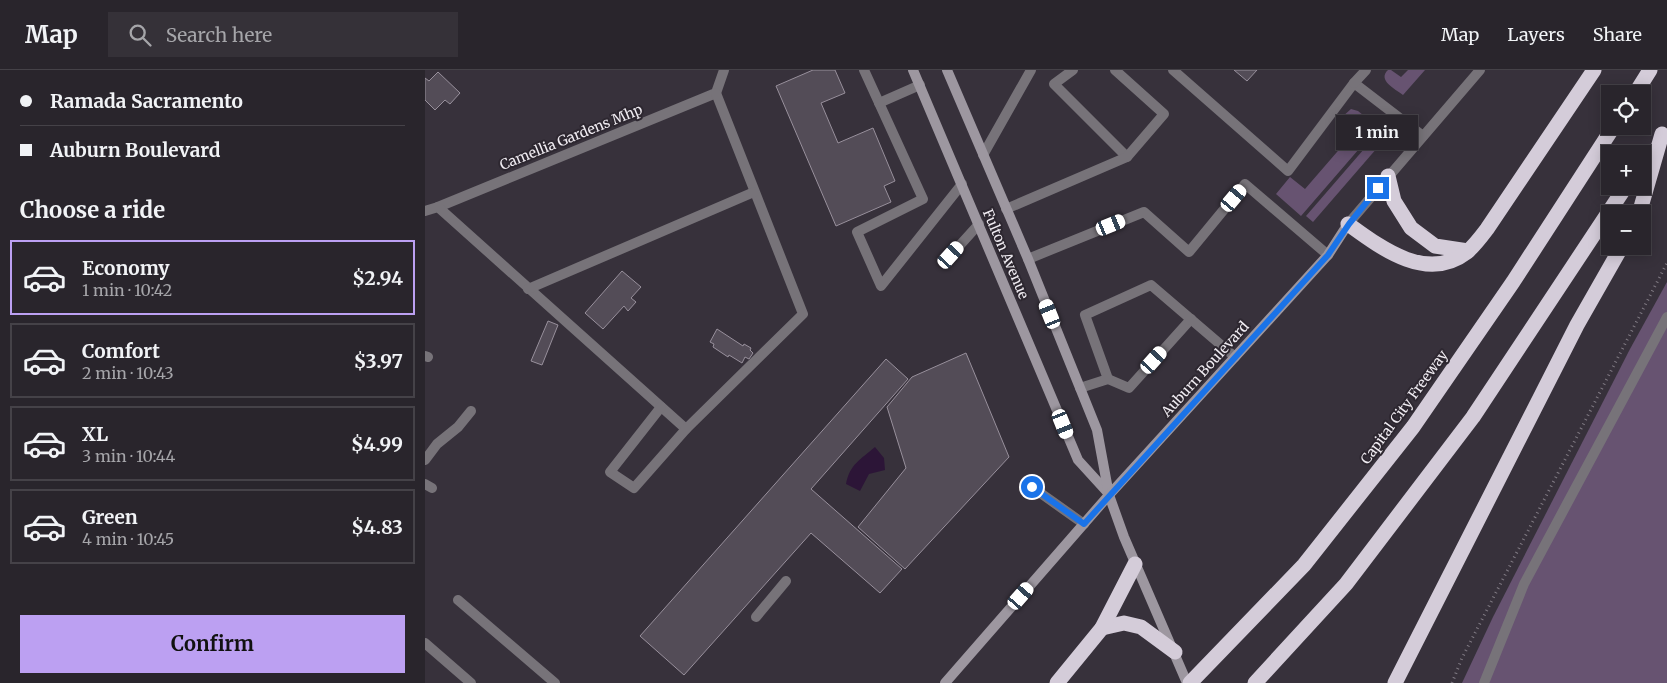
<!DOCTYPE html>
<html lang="en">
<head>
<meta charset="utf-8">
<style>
  body { margin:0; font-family:Merriweather,serif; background:#353138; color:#f1f3f6; height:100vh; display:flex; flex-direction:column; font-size:19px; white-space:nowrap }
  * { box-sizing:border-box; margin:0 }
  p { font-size:16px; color:#a5a5a9 }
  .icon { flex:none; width:28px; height:28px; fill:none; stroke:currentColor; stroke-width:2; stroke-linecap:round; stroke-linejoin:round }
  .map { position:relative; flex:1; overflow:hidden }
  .side { display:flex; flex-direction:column; background:#29252c; width:425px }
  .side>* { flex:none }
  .top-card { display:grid; align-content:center; height:110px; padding:0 20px; background:#29252c }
  .tools { position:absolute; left:1176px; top:15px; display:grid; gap:10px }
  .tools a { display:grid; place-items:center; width:50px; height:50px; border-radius:0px; background:#29252c; box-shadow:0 2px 12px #0003,0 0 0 1px #454248; font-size:25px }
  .end { position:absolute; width:22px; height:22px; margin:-11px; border:6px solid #1a73e8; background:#fff; box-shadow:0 0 0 2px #fff }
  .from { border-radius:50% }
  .bubble { position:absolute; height:35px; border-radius:0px; background:#29252c; box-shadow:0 2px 12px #0003,0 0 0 1px #454248; font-size:16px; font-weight:700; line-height:35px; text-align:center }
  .car { position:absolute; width:15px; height:30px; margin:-15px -8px; border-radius:6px; box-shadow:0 0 4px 1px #0007; background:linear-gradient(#fff 24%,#345 0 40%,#fff 0 76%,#345 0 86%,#fff 0) }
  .top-card b { display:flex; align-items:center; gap:18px; height:48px; font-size:19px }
  .top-card b+b { border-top:1px solid #454248 }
  .top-card i { width:12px; height:12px; background:#f1f3f6 }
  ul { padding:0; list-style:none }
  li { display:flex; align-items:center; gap:15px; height:75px; margin:0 10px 8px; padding:0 10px; border:2px solid #454248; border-radius:0px }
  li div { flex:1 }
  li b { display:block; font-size:19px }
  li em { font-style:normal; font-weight:700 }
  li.current { border-color:#bca0f2 }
  li>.icon { width:45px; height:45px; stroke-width:1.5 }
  h2 { padding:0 20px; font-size:22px; line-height:60px }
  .cta { display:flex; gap:10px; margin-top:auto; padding:10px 20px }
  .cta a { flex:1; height:58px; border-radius:0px; background:#bca0f2; color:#111; font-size:20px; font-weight:700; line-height:58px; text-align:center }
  header { display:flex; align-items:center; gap:30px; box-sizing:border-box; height:70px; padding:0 25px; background:#29252c; border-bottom:1px solid #454248 }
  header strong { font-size:24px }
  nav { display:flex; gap:28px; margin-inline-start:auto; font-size:18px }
  .search { width:350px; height:45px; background:#353138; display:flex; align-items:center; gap:12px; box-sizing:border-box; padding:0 18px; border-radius:0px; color:#a5a5a9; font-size:19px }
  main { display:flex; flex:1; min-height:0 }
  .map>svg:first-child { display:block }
  .green { fill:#675371 }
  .water { fill:#2c1537 }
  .building { fill:#534c57; stroke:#98909c }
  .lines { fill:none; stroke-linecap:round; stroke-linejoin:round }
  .path { stroke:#817b84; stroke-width:3; stroke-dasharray:1 4; stroke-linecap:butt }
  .service { stroke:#777379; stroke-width:10 }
  .minor { stroke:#777379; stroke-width:10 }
  .tertiary { stroke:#777379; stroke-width:10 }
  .secondary { stroke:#9d97a0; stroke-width:10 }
  .motorway { stroke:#d4ccd9; stroke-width:15 }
  .route { stroke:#1a73e8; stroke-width:6 }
  .labels { text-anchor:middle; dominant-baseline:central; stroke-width:4; stroke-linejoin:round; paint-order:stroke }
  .street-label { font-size:14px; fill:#f0ecf2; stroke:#2d2730 }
</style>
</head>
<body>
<header>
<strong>Map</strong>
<div class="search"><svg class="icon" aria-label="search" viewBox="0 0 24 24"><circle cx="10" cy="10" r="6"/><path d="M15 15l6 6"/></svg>Search here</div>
<nav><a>Map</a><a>Layers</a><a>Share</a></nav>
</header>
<main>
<section class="side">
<div class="top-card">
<b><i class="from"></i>Ramada Sacramento</b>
<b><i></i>Auburn Boulevard</b>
</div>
<h2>Choose a ride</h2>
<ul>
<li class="current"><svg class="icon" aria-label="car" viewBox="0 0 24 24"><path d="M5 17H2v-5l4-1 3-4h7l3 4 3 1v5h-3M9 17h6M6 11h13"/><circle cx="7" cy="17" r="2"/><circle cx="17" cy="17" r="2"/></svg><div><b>Economy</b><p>1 min · 10:42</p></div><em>$2.94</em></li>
<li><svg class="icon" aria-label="car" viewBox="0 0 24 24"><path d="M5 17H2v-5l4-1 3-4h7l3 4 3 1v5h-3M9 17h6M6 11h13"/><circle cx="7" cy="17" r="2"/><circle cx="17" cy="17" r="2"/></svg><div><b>Comfort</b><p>2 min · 10:43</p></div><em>$3.97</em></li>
<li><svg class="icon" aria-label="car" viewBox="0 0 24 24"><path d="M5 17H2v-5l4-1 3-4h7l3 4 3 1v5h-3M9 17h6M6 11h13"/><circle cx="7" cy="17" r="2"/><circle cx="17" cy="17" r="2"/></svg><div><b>XL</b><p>3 min · 10:44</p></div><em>$4.99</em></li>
<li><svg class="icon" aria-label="car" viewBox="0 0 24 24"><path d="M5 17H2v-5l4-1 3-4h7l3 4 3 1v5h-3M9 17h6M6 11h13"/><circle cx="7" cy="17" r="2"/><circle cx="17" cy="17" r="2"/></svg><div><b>Green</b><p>4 min · 10:45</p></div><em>$4.83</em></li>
</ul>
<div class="cta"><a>Confirm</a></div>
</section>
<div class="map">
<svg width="1242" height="613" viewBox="0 0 1242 613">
  <rect width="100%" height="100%" fill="#37313b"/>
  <!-- green -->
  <g class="green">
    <path d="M963,0H966L976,7L983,0H1000L978,25C970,19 952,10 963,0Z"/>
    <path d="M926,39L933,41L953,57L876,146L851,124L865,107L880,119L931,60L917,47Z"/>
    <path d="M952,64L959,70L888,152L881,146Z"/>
    <path d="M1242,212V613H1037L1068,547L1205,279Z"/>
  </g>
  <!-- water -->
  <path class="water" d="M450,377L459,388L460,400L444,404L435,421L421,414C425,394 435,390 450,377Z"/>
  <!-- building -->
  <g class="building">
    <path d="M388,0H410L420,23L396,33L413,73L448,58L470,111L459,116L466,132L411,156L351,16Z"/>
    <path d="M809,0H832L822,11Z"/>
    <path d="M13,2L35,23L25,34L20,30L10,40L0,30V8L4,11Z"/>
    <path d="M197,201L216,217L206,228L211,232L203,241L199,236L178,259L160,243Z"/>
    <path d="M123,251L133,255L117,295L106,291Z"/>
    <path d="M292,259L318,276L319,274L326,278L325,280L328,283L324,289L320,287L317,293L304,285L303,287L288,277L289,274L285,272Z"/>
    <path d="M541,283L584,387L480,499L433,457L481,398L462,337L487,307Z"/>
    <path d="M461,289L483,309L386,419L477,499L455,523L386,463L259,605L215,566Z"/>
  </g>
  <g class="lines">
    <!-- path -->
    <path class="path" d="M1027,613L1037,588L1242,193"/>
    <!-- service -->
    <g class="service">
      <path d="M439,0L498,129L432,162L456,216L537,114"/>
      <path d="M648,0L629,14L702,87"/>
      <path d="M748,0L863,101L929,13L998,66"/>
      <path d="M929,13L941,0"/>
      <path d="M454,33L495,15"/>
      <path d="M558,85L606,0"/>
      <path d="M13,137L291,23L299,0"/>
      <path d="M581,139L702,87L739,44L690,0"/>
      <path d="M0,141L13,137L261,359"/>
      <path d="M526,185L554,154"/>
      <path d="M603,189L719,142L764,182L820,114L903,185"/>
      <path d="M0,286L3,287"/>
      <path d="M683,309L704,318L766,249"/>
      <path d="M655,318L683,309L660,245L726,215L810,287"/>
      <path d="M236,337L185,402L209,418L261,359L378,244L291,23"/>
      <path d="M0,390L12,374L33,357L46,341"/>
      <path d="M0,414L7,418"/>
      <path d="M607,417L659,454"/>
      <path d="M33,530L130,613"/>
      <path d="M331,547L361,511"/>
      <path d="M0,573L46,613"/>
      <path d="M1059,613L1099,514L1242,247"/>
    </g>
    <!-- minor -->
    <path class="minor" d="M103,219L329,122"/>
    <!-- tertiary -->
    <path class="tertiary" d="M923,154L1055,0"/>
    <!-- secondary -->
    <g class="secondary">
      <path d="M488,0L653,390L684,424"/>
      <path d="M522,0L603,189L672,360L684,425L699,467L762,613"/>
      <path d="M520,613L684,425L903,185L923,154"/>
    </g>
    <!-- motorway -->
    <g class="motorway">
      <path d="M1210,24L1225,0"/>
      <path d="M963,106L969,131L986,158L1010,176L1043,181"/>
      <path d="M1214,144L1237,64"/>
      <path d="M923,154C956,178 1002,213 1042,182C1049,176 1056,167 1062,159L1169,0"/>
      <path d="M677,558L699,553L716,557L750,582"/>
      <path d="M632,613L677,558L710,494"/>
      <path d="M765,613L879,495L988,357L1088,212L1189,56"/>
      <path d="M830,613L921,514L1048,347L1201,116"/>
      <path d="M970,613L1152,255L1197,176"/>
    </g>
  </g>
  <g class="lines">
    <!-- route -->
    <path class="route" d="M607,417L659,454L903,185L924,154L953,118"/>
  </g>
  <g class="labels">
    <!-- street labels -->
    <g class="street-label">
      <text transform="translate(146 67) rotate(-22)">Camellia Gardens Mhp</text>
      <text transform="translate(581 184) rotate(67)">Fulton Avenue</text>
      <text transform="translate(780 299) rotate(-48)">Auburn Boulevard</text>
      <text transform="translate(979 337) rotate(-54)">Capital City Freeway</text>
    </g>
  </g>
</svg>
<div class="tools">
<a><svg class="icon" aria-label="locate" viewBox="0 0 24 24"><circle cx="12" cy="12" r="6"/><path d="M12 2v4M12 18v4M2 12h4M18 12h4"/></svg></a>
<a>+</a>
<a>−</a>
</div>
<i class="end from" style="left:607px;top:417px"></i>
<i class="end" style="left:953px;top:118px"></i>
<div class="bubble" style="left:911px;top:45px;width:82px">1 min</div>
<i class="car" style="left:809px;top:128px;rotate:40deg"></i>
<i class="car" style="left:686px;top:155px;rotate:68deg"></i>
<i class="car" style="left:526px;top:185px;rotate:42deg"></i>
<i class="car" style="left:625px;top:244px;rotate:338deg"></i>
<i class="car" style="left:729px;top:290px;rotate:42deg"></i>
<i class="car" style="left:638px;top:354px;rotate:158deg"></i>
<i class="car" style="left:596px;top:526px;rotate:41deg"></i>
</div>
</main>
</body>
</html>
